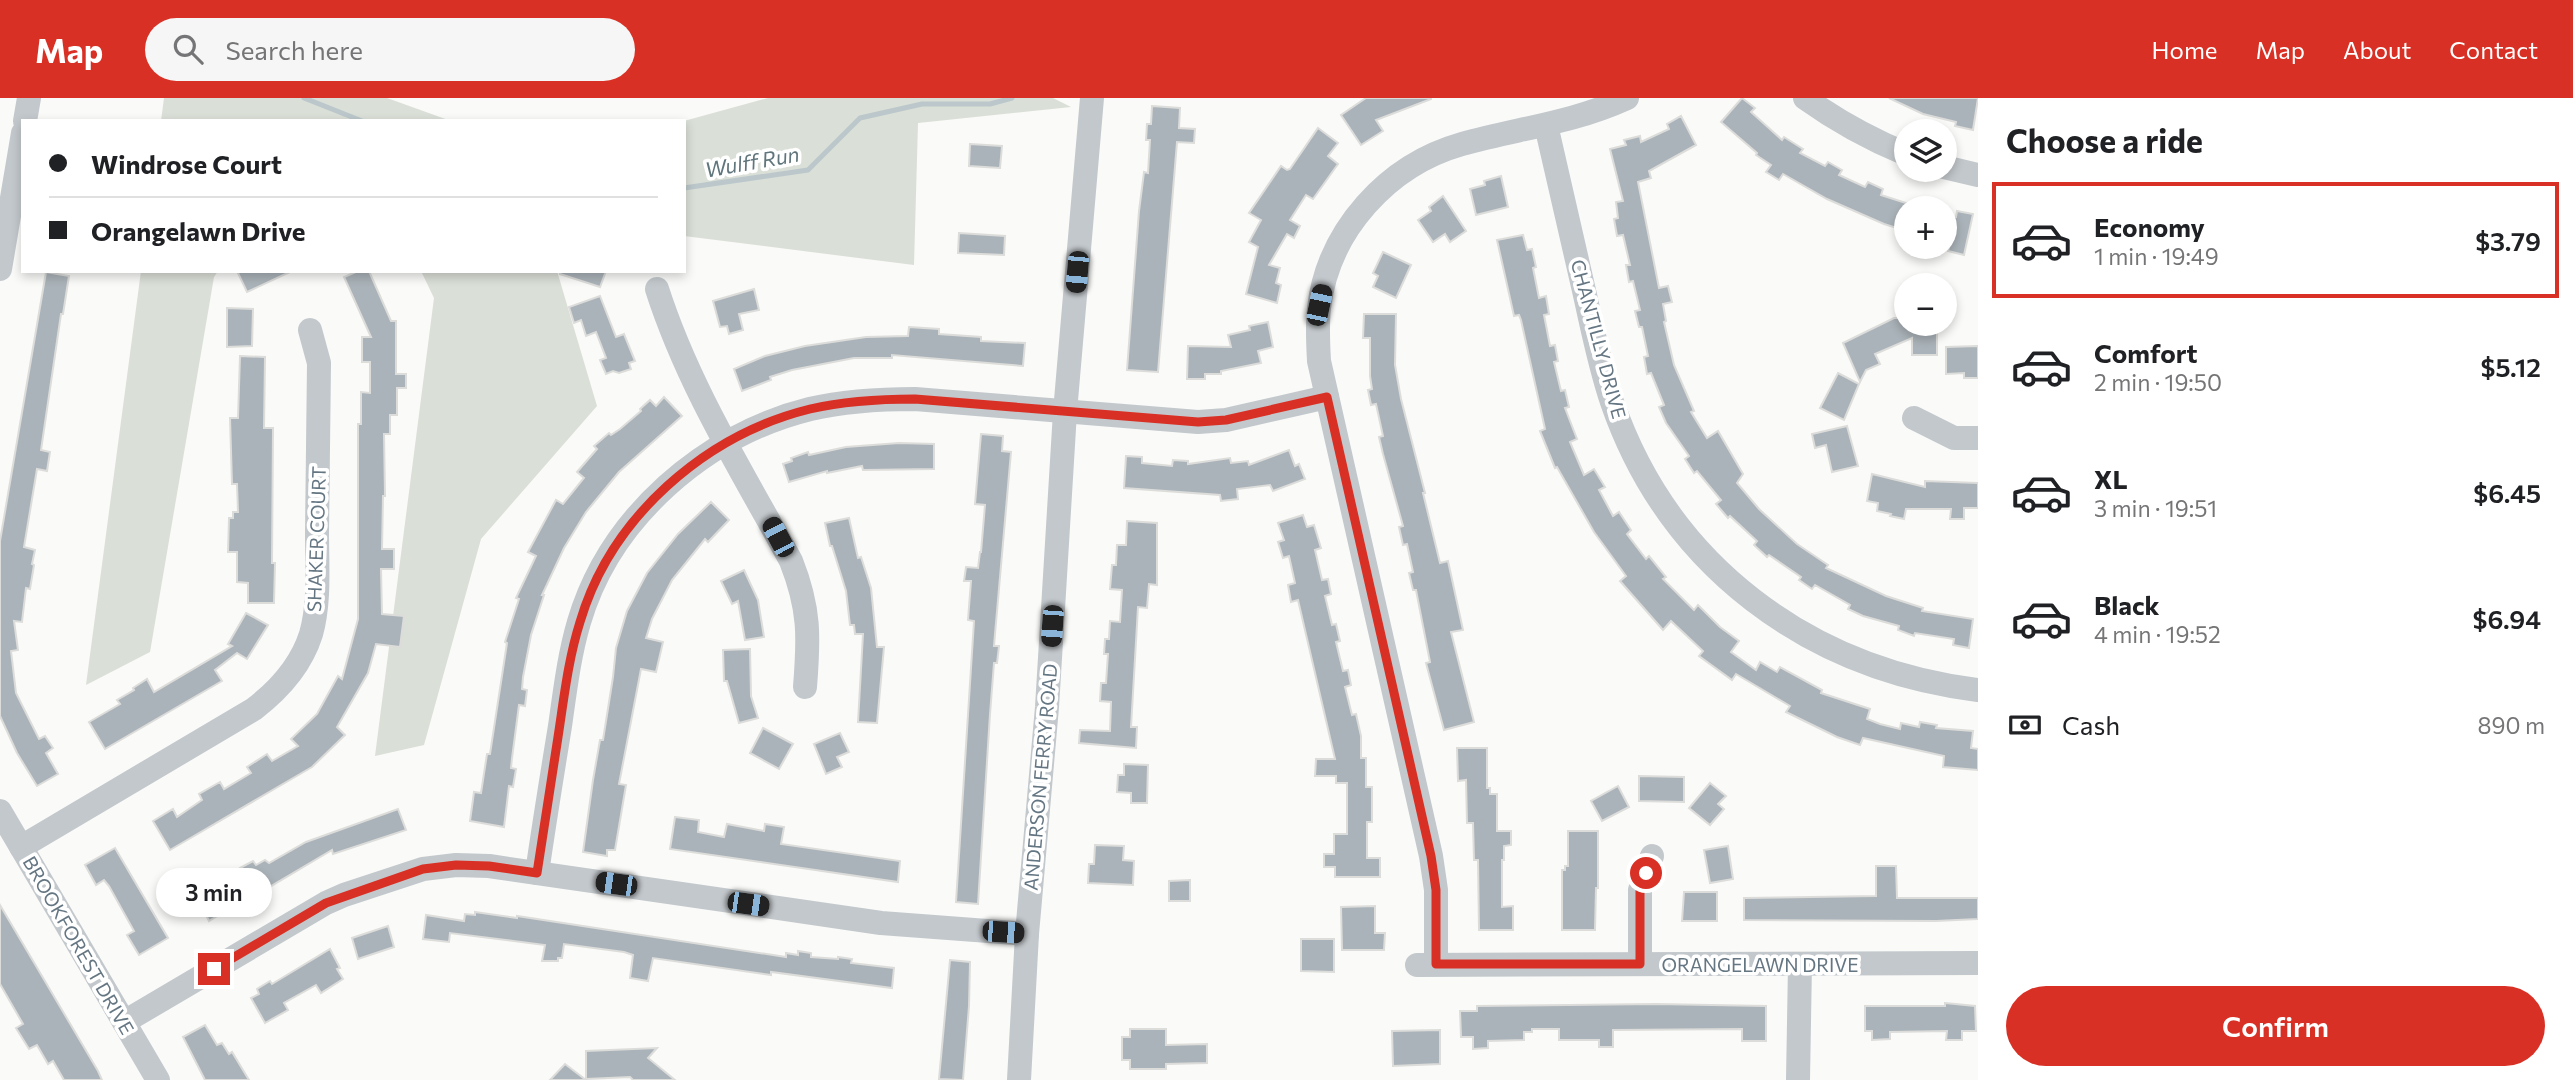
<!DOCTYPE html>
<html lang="en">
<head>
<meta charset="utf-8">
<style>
  body { margin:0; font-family:Commissioner,sans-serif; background:#f6f6f6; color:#202124; height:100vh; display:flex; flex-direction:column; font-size:26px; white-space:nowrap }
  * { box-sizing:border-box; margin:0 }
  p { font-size:23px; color:#757577 }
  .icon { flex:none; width:38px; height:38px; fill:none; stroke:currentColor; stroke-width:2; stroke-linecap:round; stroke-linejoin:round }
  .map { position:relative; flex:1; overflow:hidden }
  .side { display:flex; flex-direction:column; background:#fff; width:595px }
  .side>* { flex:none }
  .hud { position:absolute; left:21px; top:21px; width:665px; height:154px; border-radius:0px; box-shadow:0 4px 10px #0003; display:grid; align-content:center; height:154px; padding:0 28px; background:#fff }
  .fabs { position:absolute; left:1894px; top:21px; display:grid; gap:14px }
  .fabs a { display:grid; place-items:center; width:63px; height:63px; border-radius:50%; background:#fff; box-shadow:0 4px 10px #0003; font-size:35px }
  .end { position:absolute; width:32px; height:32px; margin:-16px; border:9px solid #d93025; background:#fff; box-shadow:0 0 0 4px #fff }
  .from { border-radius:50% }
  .bubble { position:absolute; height:49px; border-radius:24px; background:#fff; box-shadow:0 4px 10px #0003; font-size:23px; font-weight:600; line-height:49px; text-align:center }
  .car { position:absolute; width:21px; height:42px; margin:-21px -10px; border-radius:9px; box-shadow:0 0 5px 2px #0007; background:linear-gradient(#222 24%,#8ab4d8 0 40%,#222 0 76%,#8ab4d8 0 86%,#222 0) }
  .hud b { display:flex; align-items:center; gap:24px; height:66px; font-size:26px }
  .hud b+b { border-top:2px solid #e0e0e0 }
  .hud i { width:18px; height:18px; background:#202124 }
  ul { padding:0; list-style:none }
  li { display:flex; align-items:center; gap:21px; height:116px; margin:0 14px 10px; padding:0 14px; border:4px solid transparent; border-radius:0px }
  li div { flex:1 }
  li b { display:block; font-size:26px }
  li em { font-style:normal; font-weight:600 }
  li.selected { border-color:#d93025 }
  li>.icon { width:63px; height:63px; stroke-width:1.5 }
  h2 { padding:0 28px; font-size:32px; line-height:84px }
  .pay { display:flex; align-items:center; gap:18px; height:77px; padding:0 28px; font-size:26px }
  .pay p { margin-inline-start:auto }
  .primary-button { display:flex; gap:14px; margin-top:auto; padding:14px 28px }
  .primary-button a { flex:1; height:80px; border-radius:42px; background:#d93025; color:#fff; font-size:28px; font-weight:600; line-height:80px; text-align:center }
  header { display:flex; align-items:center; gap:42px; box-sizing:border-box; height:98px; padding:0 35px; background:#d93025; color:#fff }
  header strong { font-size:33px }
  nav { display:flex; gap:38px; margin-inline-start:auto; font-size:24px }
  .search { width:490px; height:63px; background:#f6f6f6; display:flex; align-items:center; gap:18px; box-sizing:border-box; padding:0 24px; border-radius:38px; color:#757577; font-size:26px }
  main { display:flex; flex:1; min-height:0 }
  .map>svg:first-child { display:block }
  .green { fill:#dadfd7 }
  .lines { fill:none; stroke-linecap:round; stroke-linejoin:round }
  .stream { stroke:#bbc7cb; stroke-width:5 }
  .building { fill:#aab3b9; stroke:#dcdcda; stroke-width:2 }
  .minor { stroke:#c3c8cc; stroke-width:24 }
  .route { stroke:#d93025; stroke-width:9 }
  .labels { text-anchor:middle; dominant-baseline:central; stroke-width:7; stroke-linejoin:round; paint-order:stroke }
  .street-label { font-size:19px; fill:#657683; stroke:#fff }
  .water-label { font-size:21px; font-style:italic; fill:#60757c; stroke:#fff }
</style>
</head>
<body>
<header>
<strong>Map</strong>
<div class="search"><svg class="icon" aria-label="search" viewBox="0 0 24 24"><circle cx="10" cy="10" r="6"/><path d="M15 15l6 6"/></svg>Search here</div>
<nav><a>Home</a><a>Map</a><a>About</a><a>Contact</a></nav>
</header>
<main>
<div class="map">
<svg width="1978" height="982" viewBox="0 0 1978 982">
  <rect width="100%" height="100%" fill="#fafaf8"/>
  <!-- green -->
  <g class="green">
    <path d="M164,0H387L451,23H161Z"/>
    <path d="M768,0H1053L1071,9L918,25L914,167L684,138V23Z"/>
    <path d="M141,173H218L214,179L150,554L86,587Z"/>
    <path d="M421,173H557L597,308L481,441L424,647L375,658L434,200Z"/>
  </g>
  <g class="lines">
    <!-- stream -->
    <g class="stream">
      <path d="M304,0L362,23"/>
      <path d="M684,90L808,72L860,20L922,6H990L1012,0"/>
    </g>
  </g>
  <!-- building -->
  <g class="building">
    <path d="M1366,0H1431V1L1376,22L1383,33L1361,47L1341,17Z"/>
    <path d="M1742,0L1755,10L1751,14L1782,42L1784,39L1803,51L1800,55L1825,68L1828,64L1842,72L1839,77L1865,89L1868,84L1883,91L1881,97L1906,105V133L1884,126L1827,101L1783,76L1779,82L1766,74L1771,67L1756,57L1757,55L1721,24Z"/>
    <path d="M1889,0H1978L1973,32L1955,28L1956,24L1923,16Z"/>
    <path d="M1152,8L1180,10L1179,30L1195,31L1194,45L1177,44L1158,274L1127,272L1139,113L1144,74L1148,75L1150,42H1146L1147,26H1151Z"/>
    <path d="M1681,18L1696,47L1649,73L1651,80L1638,84L1659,190L1668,188L1672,204L1663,206L1666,223L1664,224L1674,267L1694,313L1691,314L1707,340L1718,333L1743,376L1737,385L1759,411L1797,446L1828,467L1826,470L1886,498L1923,510L1922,513L1973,521L1969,550L1953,547L1954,541L1915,535L1914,538L1898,532L1899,528L1863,518L1848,511L1850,507L1815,487L1812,491L1799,482L1801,479L1769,457L1767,459L1754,447L1757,443L1730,418L1728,420L1716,406L1721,402L1697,373L1694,375L1685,361L1689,358L1666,325L1659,309L1664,307L1651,275L1647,276L1644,259L1648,258L1642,229H1639L1635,213L1640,212L1633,183L1629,184L1626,167H1630L1623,137L1617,138L1614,121L1618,120L1616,104L1623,103L1610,51L1626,47L1624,42L1640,38L1641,44L1669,31L1667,26Z"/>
    <path d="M1318,30L1338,45L1328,58L1338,66L1313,101L1306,97L1290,122L1300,128L1294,140L1287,136L1269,167L1280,170L1276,185L1281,187L1277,205L1246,196L1258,149L1249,144L1261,122L1249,115L1281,68L1287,72L1290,71Z"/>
    <path d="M970,46L1002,48L1000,70L969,68Z"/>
    <path d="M1501,78L1508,109L1476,117L1470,91L1485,87L1484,83Z"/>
    <path d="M1443,98L1466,133L1450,144L1445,136L1433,144L1418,122L1431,113L1429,109Z"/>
    <path d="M1957,113L1973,116L1964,157L1948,153L1950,146L1944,144V116L1956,119Z"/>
    <path d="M959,135L1005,138L1004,157L958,155Z"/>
    <path d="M1523,137L1527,152L1532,151L1536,169L1533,170L1539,200L1546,198L1549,216L1544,217L1550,248L1555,247L1558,263L1554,264L1561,293L1565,292L1569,309L1565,310L1577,341L1570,344L1584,377L1594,371L1605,389L1599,392L1613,418L1619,414L1631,432L1627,436L1646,461L1649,458L1666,479L1663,481L1694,512L1698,507L1720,529L1739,543L1731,554L1756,572L1760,564L1777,574L1780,569L1822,592L1821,595L1870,611L1867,621L1880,626L1900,631L1901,625L1919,629L1920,624L1937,627L1936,630L1973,633L1971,650L1978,651V672L1943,669L1944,658L1863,640L1860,647L1837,639L1786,614L1790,608L1736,576L1732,582L1699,558L1703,553L1671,523L1663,532L1620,483L1626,478L1594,434L1557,369L1555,370L1540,333L1545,331L1521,222L1519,217L1514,218L1497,142Z"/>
    <path d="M1383,154L1411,167L1396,200L1373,189L1378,178L1373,175Z"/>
    <path d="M237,173H292L247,194Z"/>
    <path d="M358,173H369L391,223H396V276H406V290H397V317H390V336H384L385,398H383L382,451H394V471H381L382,516L404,518L400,549L376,546L368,575L337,629L345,637L312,669L170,752L153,723L173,711L177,719L202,702L199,696L220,684L224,691L251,675L247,669L267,656L272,663L298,648L291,641L317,616L338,578L342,581L358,521V326H361V294L370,295V264H362V239H371L344,179Z"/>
    <path d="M561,173H606L600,189L560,176Z"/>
    <path d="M46,174L69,178L63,216H61L41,352L50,354L47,373L37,371L24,449L35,452L32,466L34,467L30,491L26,490L22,524L14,523L18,552L11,553L16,595L39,641L45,638L53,650L46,655L58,676L37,688L17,655L0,618V443Z"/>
    <path d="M754,191L759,212L739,216L743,232L729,236L727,228L720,229L713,203Z"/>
    <path d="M600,198L616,239L624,236L635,263L629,265L631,271L619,275L613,273L606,276L600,262L606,260L596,234L586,238L581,222L574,225L569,209Z"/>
    <path d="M227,210L253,211L252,248L227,249Z"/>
    <path d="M1364,216H1396L1395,267L1401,301L1425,395H1423L1440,465L1448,463L1463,532L1451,534L1474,624L1444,632L1426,565L1430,564L1416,492H1413L1409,475L1413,474L1407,446L1403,447L1399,429L1403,428L1383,356L1379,339L1383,338L1376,306L1371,307L1368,292L1372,291L1370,278V240H1363Z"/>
    <path d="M1894,220H1906V226H1946L1937,230V257H1912V240L1875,256L1880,266L1866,272L1860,284L1843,245Z"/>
    <path d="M1268,224L1273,249L1258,253L1261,265L1221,273V276H1205V281H1187L1188,248L1231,249L1228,237L1250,232L1249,228Z"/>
    <path d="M909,229L939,231V236L981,239V243L1025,245L1023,268L892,257V260H854L792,272L770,279L771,282L742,293L734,271L765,258L805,248L866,239L908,238Z"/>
    <path d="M1978,248V280H1964V275L1946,276V249Z"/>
    <path d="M240,258L265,259L264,330H273L272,465H275L274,505H248V485L237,484V454H228L229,420H233V414H238L237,386H232L230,320H238Z"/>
    <path d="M1838,275L1859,286L1844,322L1820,310Z"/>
    <path d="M664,299L682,318L619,374L586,414L564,450L542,497H544L531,537L523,579L522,591L527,592L525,608L519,607L512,660L511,670L516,671L513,689L509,688L504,729L470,723L474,694L481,695L487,656H490L507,545L505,544L519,501L516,500L536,458L528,454L556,402L563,406L584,380L577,374L597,351L594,348L609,335L611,337L620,331L641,313L640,311L650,302L656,308Z"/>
    <path d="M1847,328L1858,368L1832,374L1826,347L1815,350L1812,336Z"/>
    <path d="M981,336L1003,338L1002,353L1011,354L995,536L994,548H999L997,565H994L990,616L978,806L956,804L974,523L968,522L971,483H964L966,469L978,470L980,454H981L985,407L975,406Z"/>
    <path d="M899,345L934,346V371L863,372L862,368L827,375V373L789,384L783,366L792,363L791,360L808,354L809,357L846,349Z"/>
    <path d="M1289,352L1295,368L1299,366L1305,381L1273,393L1270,387L1237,391L1238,401L1221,403L1220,397L1124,390L1126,358L1142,359V365L1172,368L1173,362L1188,363V366L1230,360L1231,365L1248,363L1249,367Z"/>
    <path d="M1872,376L1925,389V383L1978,385V410H1964V421H1950L1951,411H1906L1904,421L1890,418L1891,416L1877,413L1878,405L1867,403Z"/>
    <path d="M711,404L729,422L708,444L705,441L672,482L652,521L646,540L663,544L656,574L641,571L619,686L626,687L615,752H607V758L583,754L593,682L600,642H603L613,579L616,550L627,513L647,475L678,436Z"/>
    <path d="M1303,417L1307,429L1314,427L1321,450L1315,452L1322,482L1328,481L1331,496L1325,498L1332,527L1336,526L1340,543L1336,544L1343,573L1348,572L1351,587L1345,589L1352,617L1356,616L1361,638V660H1366V689H1372V724H1367V760H1380V779H1335V769H1324V756H1334V736H1347V685H1336V678H1315L1316,661H1335L1298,502L1291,504L1288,487L1295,485L1289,458L1283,460L1278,444L1284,442L1278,425Z"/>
    <path d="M849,420L858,460L861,459L871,490L877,549H884L877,625L858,624L863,536H855L854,527H850L846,493L832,448H830L825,425Z"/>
    <path d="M1127,423L1157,425V487L1149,486L1147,510L1138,509L1131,629H1137L1136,650L1079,645L1080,632L1110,633L1111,604L1100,603L1101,585H1106L1108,556H1104L1105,541H1109L1110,523L1120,524L1122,492L1110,491L1112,467H1116L1117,447H1126Z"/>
    <path d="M744,472L758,502L764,539L745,542L738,503L732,506L721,483Z"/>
    <path d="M246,515L268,527L247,561L237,555L215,572L222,583L105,651L89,624L120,606L117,602L134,592L133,590L147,581L154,594L232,548L228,546Z"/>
    <path d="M750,551L751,598L758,620L739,625L727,583H724L723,552Z"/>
    <path d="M763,630L793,646L779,671L750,655Z"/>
    <path d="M840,635L849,654L837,659L842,669L826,676L814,646Z"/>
    <path d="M1457,650H1487V690H1490V696H1497V733H1511V747L1504,748V762H1502V809L1513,808V832H1479L1478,762H1474L1473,725H1467L1466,682L1458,683Z"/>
    <path d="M1124,666L1148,667L1147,705H1131V695L1117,694L1118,677H1124Z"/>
    <path d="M1639,678L1684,679V704L1639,703Z"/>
    <path d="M1710,685L1726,698L1718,706L1724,711L1710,727L1689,710Z"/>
    <path d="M1618,688L1629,709L1602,723L1591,703Z"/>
    <path d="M398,711L406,732L333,756L332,752L251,800L249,795L220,810L222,815L209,823L197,799L242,774L240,770L253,763L256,767L265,762L269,765L306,744Z"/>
    <path d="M675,719L699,722L698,734L724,739L727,726L764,733L765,726L784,729L781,746L900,763L898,784L670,751Z"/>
    <path d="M1568,733H1598V790H1596L1595,832H1562V772H1565V768H1568Z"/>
    <path d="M1095,747L1124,748L1123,762L1134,763L1133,787L1088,785L1089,766H1094Z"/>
    <path d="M1728,748L1733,781L1710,785L1704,752Z"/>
    <path d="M115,750L168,840L139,857L127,837L134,833L109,788L104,782L96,787L85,767Z"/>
    <path d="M1876,768H1896L1897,800H1978V821L1936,823L1744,822V800L1876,798Z"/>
    <path d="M1190,782V803H1169V783Z"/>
    <path d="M1684,794H1717V823H1682Z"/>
    <path d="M0,807L98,973L102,982H64L53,963L48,966L37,947L29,951L16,930L23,926L0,886Z"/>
    <path d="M1375,808V835H1385L1384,852H1342L1341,809Z"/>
    <path d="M475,814L517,820V818L786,859V855L798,857V853L811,855V859L838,861V859L852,861L851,865L894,870L892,890L771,874V877L653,860L648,883L630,880L633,857L624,854L564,846L562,860H558V863H542L545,847L450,835L449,844L423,841L426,817L464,823L465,816L475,817Z"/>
    <path d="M388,828L394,849L358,861L352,840Z"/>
    <path d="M1301,841H1334V874L1301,873Z"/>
    <path d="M330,851L340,870L337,871L343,881L321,895L316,887L284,905L288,912L265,925L251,900L259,896L257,891L270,883L272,886Z"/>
    <path d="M950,862L970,864L969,908L963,982L939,981Z"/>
    <path d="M1945,905L1975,908L1976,933H1962V942H1946L1947,933L1890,934V941L1872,942V933H1865V908H1945Z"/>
    <path d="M1656,906L1766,908V943H1742V931L1613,932V949H1599V942H1559V931H1532V934H1524V942L1488,943V950L1473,951V939H1461L1460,913H1477V908Z"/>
    <path d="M205,927L217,947L222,945L229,956L232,954L249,982H205L183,939Z"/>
    <path d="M1130,931H1166V947L1207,946V965L1166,966V971H1130V962H1122V939H1130Z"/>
    <path d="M1440,932V966L1393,968L1392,933Z"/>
    <path d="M657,950L648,960L675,982H633L630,979L586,981V953Z"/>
    <path d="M565,966L586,982H550Z"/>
  </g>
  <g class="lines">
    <!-- minor -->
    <g class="minor">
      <path d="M1805,0C1837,23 1870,41 1906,56"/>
      <path d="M25,23L29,0"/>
      <path d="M1546,27C1559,83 1572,140 1585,197C1593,233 1600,269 1612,304C1669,469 1809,571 1978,592"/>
      <path d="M1944,69L1978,77"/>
      <path d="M0,171L23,35"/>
      <path d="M657,191C688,288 743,375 791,463C810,511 809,539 805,589"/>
      <path d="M1914,320L1954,340H1978"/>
      <path d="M0,713L158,982"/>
      <path d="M21,749L254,611C280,591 301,568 311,536C320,504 317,468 317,435C318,378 318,322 319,265L310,232"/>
      <path d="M537,775C544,726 552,677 560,628C565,593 569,558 579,524C610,419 705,337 810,311C845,303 880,301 915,301L1198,324L1226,322L1327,299"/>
      <path d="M1436,866V792L1431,758L1319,263C1318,245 1317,228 1319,210C1328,132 1388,67 1462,46C1520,30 1572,25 1627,0"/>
      <path d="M1640,866V792L1652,758"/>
      <path d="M1417,867L1978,865"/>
      <path d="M124,924L326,805L344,797L423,771L456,767L489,768L881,825L1027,836"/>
      <path d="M1019,982L1027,836L1047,609L1065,314L1092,0"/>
      <path d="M1798,982L1800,866"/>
    </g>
  </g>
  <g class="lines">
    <!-- route -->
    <path class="route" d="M214,871L326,805L423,771L456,767L489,768L537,775C544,729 551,684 558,639C564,600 568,562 580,524C611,419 705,337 810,311C845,303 880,301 915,301L1198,324L1226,322L1327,299L1431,758L1436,792V866H1640V792L1646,775"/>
  </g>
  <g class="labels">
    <!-- street labels -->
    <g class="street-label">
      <text transform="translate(1599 241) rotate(75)">CHANTILLY DRIVE</text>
      <text transform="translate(316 441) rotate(-88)">SHAKER COURT</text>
      <text transform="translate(1040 679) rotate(-85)">ANDERSON FERRY ROAD</text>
      <text transform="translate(79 847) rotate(60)">BROOKFOREST DRIVE</text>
      <text x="1760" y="866">ORANGELAWN DRIVE</text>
    </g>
    <!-- water labels -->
    <g class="water-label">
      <text transform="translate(752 63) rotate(-10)">Wulff Run</text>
    </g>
  </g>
</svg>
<div class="fabs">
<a><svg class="icon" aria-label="layers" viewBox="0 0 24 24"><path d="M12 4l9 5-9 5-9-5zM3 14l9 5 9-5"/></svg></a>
<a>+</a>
<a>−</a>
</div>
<i class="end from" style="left:1646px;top:775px"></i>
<i class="end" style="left:214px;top:871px"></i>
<div class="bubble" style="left:156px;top:770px;width:116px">3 min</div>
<i class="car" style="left:1077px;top:174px;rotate:185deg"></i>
<i class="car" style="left:1319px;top:207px;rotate:12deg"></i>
<i class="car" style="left:778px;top:439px;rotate:332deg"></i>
<i class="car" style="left:1052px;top:528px;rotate:184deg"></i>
<i class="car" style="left:616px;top:786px;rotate:278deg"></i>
<i class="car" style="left:748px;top:806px;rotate:98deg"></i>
<i class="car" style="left:1003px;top:834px;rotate:94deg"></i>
<div class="hud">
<b><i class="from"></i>Windrose Court</b>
<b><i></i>Orangelawn Drive</b>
</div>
</div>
<section class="side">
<h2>Choose a ride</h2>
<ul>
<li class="selected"><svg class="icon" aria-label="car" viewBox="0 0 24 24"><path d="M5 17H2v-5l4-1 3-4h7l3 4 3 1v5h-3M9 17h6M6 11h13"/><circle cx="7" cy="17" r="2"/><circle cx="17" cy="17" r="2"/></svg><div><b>Economy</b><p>1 min · 19:49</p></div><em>$3.79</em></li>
<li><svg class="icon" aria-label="car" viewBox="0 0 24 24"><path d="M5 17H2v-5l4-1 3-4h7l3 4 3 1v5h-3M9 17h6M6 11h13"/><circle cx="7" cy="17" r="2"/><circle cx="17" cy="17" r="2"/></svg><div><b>Comfort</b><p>2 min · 19:50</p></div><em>$5.12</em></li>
<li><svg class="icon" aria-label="car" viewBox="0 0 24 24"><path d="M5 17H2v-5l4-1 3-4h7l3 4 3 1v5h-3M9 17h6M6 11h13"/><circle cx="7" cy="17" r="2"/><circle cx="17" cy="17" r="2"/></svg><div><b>XL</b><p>3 min · 19:51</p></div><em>$6.45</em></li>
<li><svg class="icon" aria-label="car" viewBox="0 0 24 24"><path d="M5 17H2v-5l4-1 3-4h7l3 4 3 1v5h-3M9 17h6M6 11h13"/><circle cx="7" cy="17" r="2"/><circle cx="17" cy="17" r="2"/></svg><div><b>Black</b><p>4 min · 19:52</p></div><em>$6.94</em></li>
</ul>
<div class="pay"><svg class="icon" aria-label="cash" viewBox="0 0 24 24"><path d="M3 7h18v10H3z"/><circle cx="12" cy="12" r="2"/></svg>Cash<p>890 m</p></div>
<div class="primary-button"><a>Confirm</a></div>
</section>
</main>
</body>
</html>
